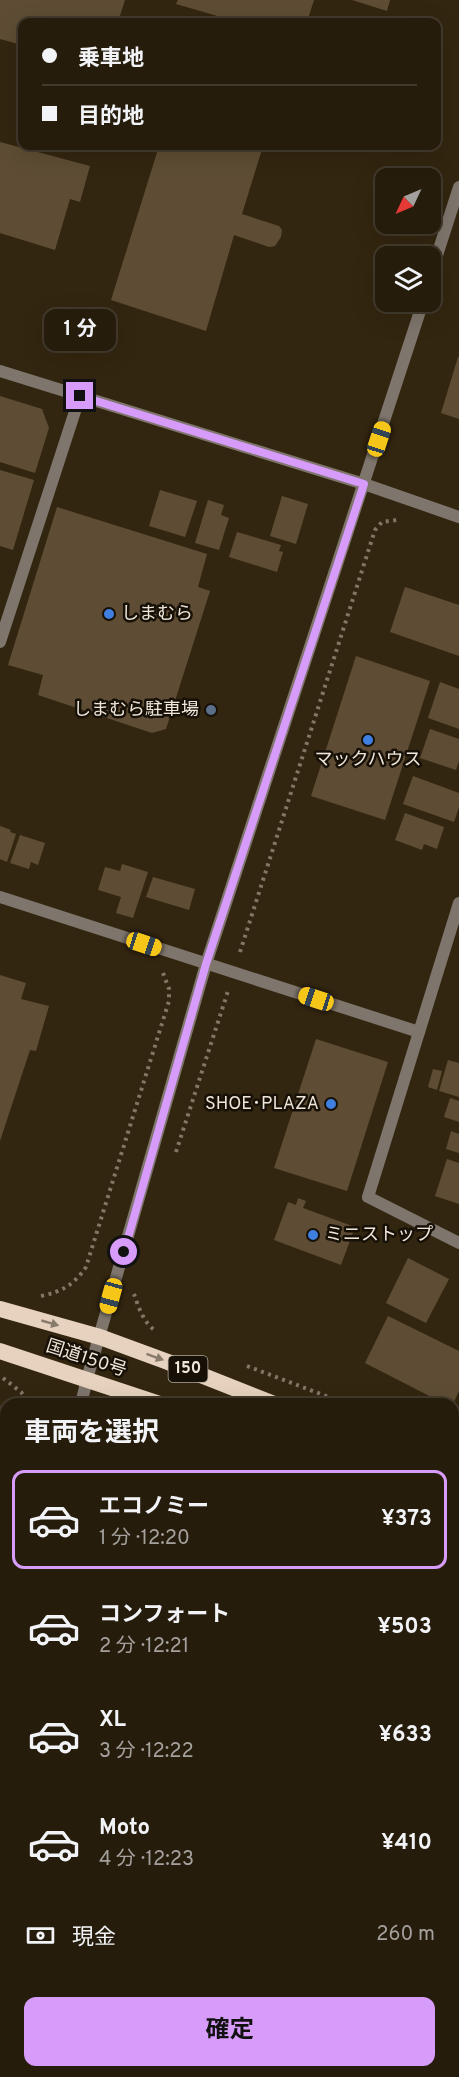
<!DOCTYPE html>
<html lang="ja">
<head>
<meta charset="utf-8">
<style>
  body { margin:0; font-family:Overpass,"Noto Sans JP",sans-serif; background:#32291a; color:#f1f3f6; height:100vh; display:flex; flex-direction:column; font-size:22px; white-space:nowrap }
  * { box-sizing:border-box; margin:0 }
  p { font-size:20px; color:#a4a19d }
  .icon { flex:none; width:33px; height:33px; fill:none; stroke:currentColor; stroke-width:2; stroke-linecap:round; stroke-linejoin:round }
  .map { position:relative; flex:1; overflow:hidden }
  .sheet { position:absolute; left:0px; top:1398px; width:459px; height:680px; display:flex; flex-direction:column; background:#261c0c; border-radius:18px 18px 0 0; box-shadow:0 6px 24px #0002,0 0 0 2px #423a2d }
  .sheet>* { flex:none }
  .banner { position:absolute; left:18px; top:18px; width:423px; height:132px; border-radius:12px; box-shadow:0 6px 24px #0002,0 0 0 2px #423a2d; display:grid; align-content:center; height:132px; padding:0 24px; background:#261c0c }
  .needle { width:39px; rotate:226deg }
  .controls { position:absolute; left:375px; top:168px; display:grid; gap:12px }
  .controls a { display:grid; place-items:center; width:66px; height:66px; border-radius:12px; background:#261c0c; box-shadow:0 6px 24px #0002,0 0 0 2px #423a2d; font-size:30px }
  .end { position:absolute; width:27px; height:27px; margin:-14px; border:8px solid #d79bf9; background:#111; box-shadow:0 0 0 3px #111 }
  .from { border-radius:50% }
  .bubble { position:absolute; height:42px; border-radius:12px; background:#261c0c; box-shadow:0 6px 24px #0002,0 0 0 2px #423a2d; font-size:20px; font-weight:700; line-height:42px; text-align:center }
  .car { position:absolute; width:18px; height:36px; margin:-18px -9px; border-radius:8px; box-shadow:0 0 4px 2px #0007; background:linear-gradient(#f5c518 24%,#345 0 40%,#f5c518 0 76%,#345 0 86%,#f5c518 0) }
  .banner b { display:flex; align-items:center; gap:21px; height:57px; font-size:22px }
  .banner b+b { border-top:2px solid #423a2d }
  .banner i { width:15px; height:15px; background:#f1f3f6 }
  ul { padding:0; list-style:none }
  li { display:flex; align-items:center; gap:18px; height:99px; margin:0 12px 9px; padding:0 12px; border:3px solid transparent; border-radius:12px }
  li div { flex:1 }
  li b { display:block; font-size:22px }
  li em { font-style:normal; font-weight:700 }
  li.current { border-color:#d79bf9 }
  li>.icon { width:54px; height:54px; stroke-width:1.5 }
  h2 { padding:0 24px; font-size:27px; line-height:72px }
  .pay { display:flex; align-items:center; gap:15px; height:66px; padding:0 24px; font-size:22px }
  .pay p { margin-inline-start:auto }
  .button { display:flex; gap:12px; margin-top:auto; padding:12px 24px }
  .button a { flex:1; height:69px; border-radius:12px; background:#d79bf9; color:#111; font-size:24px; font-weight:700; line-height:69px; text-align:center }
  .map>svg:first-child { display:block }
  .building { fill:#5e4d34 }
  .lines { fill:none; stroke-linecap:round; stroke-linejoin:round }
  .path { stroke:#827664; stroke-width:4; stroke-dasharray:3 4.5; stroke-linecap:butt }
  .minor { stroke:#7e756c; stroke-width:12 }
  .tertiary { stroke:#7e756c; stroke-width:12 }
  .trunk { stroke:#e6d2be; stroke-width:16 }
  .oneway { fill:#887b6c }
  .route { stroke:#d79bf9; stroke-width:8 }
  .shop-dot { fill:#3f7fe0; stroke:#161007; stroke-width:2 }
  .service-dot { fill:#5c6f8a; stroke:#161007; stroke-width:2 }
  .labels { text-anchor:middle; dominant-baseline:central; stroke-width:5; stroke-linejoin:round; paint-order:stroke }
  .shield { fill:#161007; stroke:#aea69a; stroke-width:1.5 }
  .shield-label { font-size:16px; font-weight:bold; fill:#efe6d9 }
  .poi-label { font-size:18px; fill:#efe6d9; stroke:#161007; text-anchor:start }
  .street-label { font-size:18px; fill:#efe6d9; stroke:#161007 }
</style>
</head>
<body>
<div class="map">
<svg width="459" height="2077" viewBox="0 0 459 2077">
  <rect width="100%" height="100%" fill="#332610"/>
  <!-- building -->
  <g class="building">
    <path d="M0,0H125L118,22H22V45L0,39Z"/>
    <path d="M178,0H314L307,22H238L176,4Z"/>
    <path d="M352,0H390L387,11Z"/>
    <path d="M0,142L90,166L80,202L70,199L55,250L0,233Z"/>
    <path d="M159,146H263L242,214L279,226L282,230L281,237L275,246L269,247L234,235L206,331L111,300Z"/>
    <path d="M458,357H459V419L441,413Z"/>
    <path d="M0,396L42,409L49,428L35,473L0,462Z"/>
    <path d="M0,470L34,480L13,550L0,546Z"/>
    <path d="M160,490L197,501L185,537L149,526Z"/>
    <path d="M282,496L308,504L296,544L270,536Z"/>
    <path d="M208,500L224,505L221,515L229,518L219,550L195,543Z"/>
    <path d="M57,507L207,554L198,587L210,591L166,729L152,733L38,695L43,675L8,665Z"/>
    <path d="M237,532L281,545L279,551L283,552L277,572L229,557Z"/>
    <path d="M405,587L459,605V656L390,632Z"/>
    <path d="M356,656L430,681L385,820L311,796Z"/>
    <path d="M440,682L459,689V729L428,718Z"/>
    <path d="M430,729L459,739V761L456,770L420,758Z"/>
    <path d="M413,776L459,793V807L454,822L403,804Z"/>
    <path d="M405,813L444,827L437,849L424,844L422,850L395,840Z"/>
    <path d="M0,826L11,830L10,832L16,834L7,862L0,859Z"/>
    <path d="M20,835L45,843L38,865L31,862L29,869L10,863Z"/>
    <path d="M122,864L148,872L133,918L116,913L121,897L98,890L105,867L120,871Z"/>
    <path d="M153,877L195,889L189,910L146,897Z"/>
    <path d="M0,975L26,983L21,999L49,1006L36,1051L30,1050L0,1141Z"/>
    <path d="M316,1039L388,1062L347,1191L274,1168Z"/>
    <path d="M448,1060L459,1063V1097L439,1091Z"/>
    <path d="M433,1069L442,1071L437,1090L428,1087Z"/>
    <path d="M450,1098L459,1101V1122L444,1117Z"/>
    <path d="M451,1131L459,1134V1153L446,1149Z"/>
    <path d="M447,1159L459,1163V1204L435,1196Z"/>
    <path d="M298,1198L306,1201L303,1208L355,1227L341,1265L274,1240L288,1202L296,1205Z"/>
    <path d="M408,1258L449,1279L426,1323L386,1303Z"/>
    <path d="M388,1316L459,1351V1391L453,1404H445L365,1363Z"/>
    <path d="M0,1405L6,1413V1480L0,1479Z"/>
    <path d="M453,1563L459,1566V1574L453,1587Z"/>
    <path d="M459,1680V1787L453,1784V1692Z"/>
    <path d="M453,1979L459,1981V2007L453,2024Z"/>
    <path d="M0,2016L6,2017V2056L0,2054Z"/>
    <path d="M75,2072H159L158,2077H74Z"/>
    <path d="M192,2072H236L234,2077H191Z"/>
    <path d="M239,2072H269L268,2077H238Z"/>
    <path d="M334,2072H370L367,2077H331Z"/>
    <path d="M375,2072H413L410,2077H372Z"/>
  </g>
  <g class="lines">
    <!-- path -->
    <g class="path">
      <path d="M240,952L375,530L382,522L397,520"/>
      <path d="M176,1152L228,991"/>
      <path d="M134,1294C138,1306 144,1324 156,1331"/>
      <path d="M41,1296C61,1292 74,1285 86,1267L169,1001V989L163,973"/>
      <path d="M247,1366L347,1404"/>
      <path d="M3,1378L21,1392L30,1404"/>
      <path d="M0,1609L6,1581"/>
      <path d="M280,2077L281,2072"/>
    </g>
    <!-- minor -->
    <g class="minor">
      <path d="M0,371L364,484L459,517"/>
      <path d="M0,642L80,396"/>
      <path d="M0,897L419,1032"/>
      <path d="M459,903L368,1197L459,1243"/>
      <path d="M453,2048L459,2051"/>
      <path d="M170,2077L171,2072"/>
    </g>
    <!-- tertiary -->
    <g class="tertiary">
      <path d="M430,277L459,187"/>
      <path d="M81,1404L87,1379L206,964L423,302"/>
      <path d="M0,1743L6,1718"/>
    </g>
    <!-- trunk -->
    <g class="trunk">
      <path d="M0,1309L100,1337L168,1362L274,1404"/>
      <path d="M0,1351L160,1404"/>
      <path d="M453,1473L459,1476"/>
      <path d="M453,1519L459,1521"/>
    </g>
  </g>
  <!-- one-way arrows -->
  <defs><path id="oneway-solid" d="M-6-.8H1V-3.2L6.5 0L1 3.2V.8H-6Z" transform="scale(1.5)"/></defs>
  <g class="oneway">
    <use href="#oneway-solid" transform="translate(50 1323) rotate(16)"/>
    <use href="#oneway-solid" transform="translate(155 1357) rotate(20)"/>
  </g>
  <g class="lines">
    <!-- route -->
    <path class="route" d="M80,396L364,484L206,964L124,1252"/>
  </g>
  <!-- markers -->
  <g class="shop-dot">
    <circle cx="109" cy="614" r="6"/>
    <circle cx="368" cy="740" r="6"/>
    <circle cx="331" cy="1104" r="6"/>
    <circle cx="313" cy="1235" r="6"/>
  </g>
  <circle class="service-dot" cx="211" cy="710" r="6"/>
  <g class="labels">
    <!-- shield labels -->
    <rect class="shield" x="168.5" y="1356" width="39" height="26" rx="4.5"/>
    <g class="shield-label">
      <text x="188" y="1369">150</text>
    </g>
    <!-- poi labels -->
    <g class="poi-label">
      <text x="121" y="614">しまむら</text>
      <text x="199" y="710" text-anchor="end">しまむら駐車場</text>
      <text x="368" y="760" text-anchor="middle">マックハウス</text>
      <text x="319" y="1104" text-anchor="end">SHOE･PLAZA</text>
      <text x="325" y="1235">ミニストップ</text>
    </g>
    <!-- street labels -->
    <g class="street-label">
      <text transform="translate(86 1359) rotate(18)">国道150号</text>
    </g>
  </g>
</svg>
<div class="controls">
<a><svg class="needle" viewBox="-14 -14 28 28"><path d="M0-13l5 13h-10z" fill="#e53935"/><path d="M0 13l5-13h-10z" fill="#a4a19d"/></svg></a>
<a><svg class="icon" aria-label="layers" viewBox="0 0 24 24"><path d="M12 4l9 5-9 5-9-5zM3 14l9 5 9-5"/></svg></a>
</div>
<i class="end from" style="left:124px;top:1252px"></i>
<i class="end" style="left:80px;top:396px"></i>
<div class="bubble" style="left:44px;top:309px;width:72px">1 分</div>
<i class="car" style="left:379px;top:439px;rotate:18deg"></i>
<i class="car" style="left:144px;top:944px;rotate:108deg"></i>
<i class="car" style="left:316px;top:999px;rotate:288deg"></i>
<i class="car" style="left:111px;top:1296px;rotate:195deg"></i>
<div class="banner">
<b><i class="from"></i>乗車地</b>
<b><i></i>目的地</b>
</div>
<section class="sheet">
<h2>車両を選択</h2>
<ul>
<li class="current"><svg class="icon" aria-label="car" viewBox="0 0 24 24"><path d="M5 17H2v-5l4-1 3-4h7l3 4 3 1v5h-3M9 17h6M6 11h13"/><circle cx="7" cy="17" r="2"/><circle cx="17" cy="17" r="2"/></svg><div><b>エコノミー</b><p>1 分 · 12:20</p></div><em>¥373</em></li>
<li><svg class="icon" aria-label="car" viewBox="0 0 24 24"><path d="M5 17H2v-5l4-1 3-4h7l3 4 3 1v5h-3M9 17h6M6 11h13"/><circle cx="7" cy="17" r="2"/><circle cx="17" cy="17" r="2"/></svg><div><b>コンフォート</b><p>2 分 · 12:21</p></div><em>¥503</em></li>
<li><svg class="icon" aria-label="car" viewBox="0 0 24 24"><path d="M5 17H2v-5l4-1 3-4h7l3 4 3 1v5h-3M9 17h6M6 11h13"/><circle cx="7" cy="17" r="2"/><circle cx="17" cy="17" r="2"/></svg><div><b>XL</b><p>3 分 · 12:22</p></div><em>¥633</em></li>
<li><svg class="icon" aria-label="car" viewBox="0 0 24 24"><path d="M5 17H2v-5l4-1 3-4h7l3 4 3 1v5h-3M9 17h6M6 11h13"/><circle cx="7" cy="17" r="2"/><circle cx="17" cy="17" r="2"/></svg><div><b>Moto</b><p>4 分 · 12:23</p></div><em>¥410</em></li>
</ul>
<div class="pay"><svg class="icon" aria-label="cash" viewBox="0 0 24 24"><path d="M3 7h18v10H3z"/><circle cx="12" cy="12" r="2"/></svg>現金<p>260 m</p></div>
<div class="button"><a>確定</a></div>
</section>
</div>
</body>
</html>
